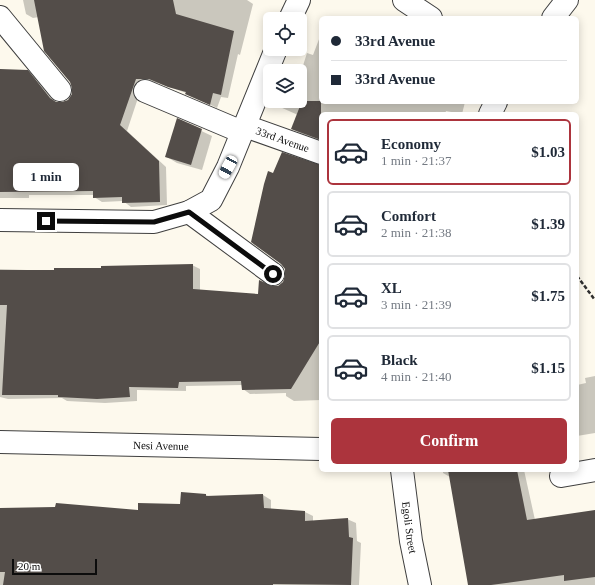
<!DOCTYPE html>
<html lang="en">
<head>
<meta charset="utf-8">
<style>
  body { margin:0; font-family:Georgia,serif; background:#f6f6f7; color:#1f2937; height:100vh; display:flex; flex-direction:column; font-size:15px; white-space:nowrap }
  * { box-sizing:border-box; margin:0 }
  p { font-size:13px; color:#747a83 }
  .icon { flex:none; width:22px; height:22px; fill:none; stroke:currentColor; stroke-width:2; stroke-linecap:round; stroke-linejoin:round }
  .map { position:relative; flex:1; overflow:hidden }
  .drawer { position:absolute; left:319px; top:112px; width:260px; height:360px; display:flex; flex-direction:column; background:#fff; border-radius:6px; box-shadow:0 2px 10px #0003 }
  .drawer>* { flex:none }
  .guide { position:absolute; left:319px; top:16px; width:260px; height:88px; border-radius:6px; box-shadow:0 2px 10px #0003; display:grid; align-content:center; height:88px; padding:0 12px; background:#fff }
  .tools { position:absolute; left:263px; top:12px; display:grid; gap:8px }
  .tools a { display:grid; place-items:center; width:44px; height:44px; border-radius:6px; background:#fff; box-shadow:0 2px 10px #0003; font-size:20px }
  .scale { position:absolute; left:12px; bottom:10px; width:85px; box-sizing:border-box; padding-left:4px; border:2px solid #0c0c0c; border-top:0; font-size:11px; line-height:14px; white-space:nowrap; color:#0c0c0c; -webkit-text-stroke:3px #fff; paint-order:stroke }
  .end { position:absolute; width:18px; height:18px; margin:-9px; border:5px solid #0c0c0c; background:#fff; box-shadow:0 0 0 2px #fff }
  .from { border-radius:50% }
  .bubble { position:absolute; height:28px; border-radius:6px; background:#fff; box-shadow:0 2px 10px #0003; font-size:13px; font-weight:700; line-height:28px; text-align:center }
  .car { position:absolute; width:12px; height:24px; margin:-12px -6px; border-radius:5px; box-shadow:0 0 3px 1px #0007; background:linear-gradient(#fff 24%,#345 0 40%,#fff 0 76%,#345 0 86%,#fff 0) }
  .guide b { display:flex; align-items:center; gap:14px; height:38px; font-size:15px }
  .guide b+b { border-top:1px solid #e0e1e3 }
  .guide i { width:10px; height:10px; background:#1f2937 }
  ul { padding:7px 0 0; list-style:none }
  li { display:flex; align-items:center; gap:12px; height:66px; margin:0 8px 6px; padding:0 4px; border:2px solid #e0e1e3; border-radius:6px }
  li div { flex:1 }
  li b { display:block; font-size:15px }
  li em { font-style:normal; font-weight:700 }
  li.selected { border-color:#ac343d }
  li>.icon { width:36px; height:36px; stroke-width:1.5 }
  .cta { display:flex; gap:8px; margin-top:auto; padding:8px 12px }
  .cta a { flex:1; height:46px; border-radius:6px; background:#ac343d; color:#fff; font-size:16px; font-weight:700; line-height:46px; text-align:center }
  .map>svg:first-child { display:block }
  .shadow { fill:#0003 }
  .building { fill:#534d49 }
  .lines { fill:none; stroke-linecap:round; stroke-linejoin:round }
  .minor-casing { stroke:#3f3f3f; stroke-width:24 }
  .path { stroke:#2e2e2e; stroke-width:2.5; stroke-dasharray:4 2; stroke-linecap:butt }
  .minor { stroke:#fff; stroke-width:22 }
  .route { stroke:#0c0c0c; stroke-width:5 }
  .labels { text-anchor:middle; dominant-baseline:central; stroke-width:4; stroke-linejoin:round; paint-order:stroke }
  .street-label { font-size:11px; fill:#0c0c0c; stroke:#fff }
</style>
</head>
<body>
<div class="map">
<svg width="595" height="585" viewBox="0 0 595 585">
  <rect width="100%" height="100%" fill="#fdf9ed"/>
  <!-- shadow -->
  <g class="shadow">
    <path d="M23,0H247L253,4L240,55L238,54L228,98L221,97L217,108L186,93L158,83H143L127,131L166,167L167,205L131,207L123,201L102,202L94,197V195H29V198H0V70L27,71L35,76L58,103L68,101L73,94V87L39,17L33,18L26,14Z"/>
    <path d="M321,34V102H465L462,114L446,111L445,114H354L345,112V114H321V141L300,133L292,129L298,115L280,107L282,101H300V75L307,53L313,55Z"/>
    <path d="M178,120L212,136L202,170L177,163L167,157Z"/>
    <path d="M321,168V400L294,401L286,396V393L250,394L243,389L242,385L186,386V391L137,390V401L105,403L67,401L62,398L8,399L0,397V269L55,271L192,265L200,269V291L259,295L272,287H278L284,282L286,276L274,174Z"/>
    <path d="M595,376V433L577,436V385L586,383L585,378Z"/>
    <path d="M443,470H524L535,520L595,511V585H469L450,477L443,473Z"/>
    <path d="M206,495L210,497L263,495L271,500V509L305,512L313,516V521L347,519L356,523L357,541L361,543L359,585H0V509L139,511L181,505Z"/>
  </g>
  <!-- building -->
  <g class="building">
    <path d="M34,0H173L176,14L234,31L221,95L213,93L210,105L185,94L186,92L168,87L149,79H136L120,125L159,161L160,202L122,203V197L93,198V191L0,192V69L28,70L50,98L56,102H62L68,100L72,94V88L70,82L44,51Z"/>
    <path d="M302,101H321V140L291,129Z"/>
    <path d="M177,118L202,129L191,165L165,157Z"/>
    <path d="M282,152L321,165V340L291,389L242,390L241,381L179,382L178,388L129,387L130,397L97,399L58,397V395H2L7,305H0V270H54V268H101V266L193,264V289L258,294L259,280L272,286H278L283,282L285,275V269L281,264L251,242L264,184L268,171L273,173Z"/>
    <path d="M448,470H517L527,520L595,510V577L564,581V575L491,585H468Z"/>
    <path d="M181,492L206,494V496L263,494L264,508L305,511V521L348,518L349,537L353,538L351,585L273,584V585H3L5,572H0V508L55,507L56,503L138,510V503L180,504Z"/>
  </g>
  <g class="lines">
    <!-- minor casing -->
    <g class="minor-casing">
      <g id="minor">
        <path d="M404,0L431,18"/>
        <path d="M0,17L60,90"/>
        <path d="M553,18L567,0"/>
        <path d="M290,19L299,0"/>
        <path d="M145,91L242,132"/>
        <path d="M490,114L496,102"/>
        <path id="s1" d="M245,126L321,153"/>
        <path d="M189,212L273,274"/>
        <path d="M0,220L154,222L189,212L211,200L228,167L276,49"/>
        <path id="s2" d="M0,442L321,449"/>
        <path id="s3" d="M402,470L411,541L420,585"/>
        <path d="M561,476L595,470"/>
      </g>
    </g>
    <!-- path -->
    <path class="path" d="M577,276L595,300"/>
    <!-- minor -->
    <use href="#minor" class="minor"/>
  </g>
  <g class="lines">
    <!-- route -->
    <path class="route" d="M46,221L154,222L189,212L273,274"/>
  </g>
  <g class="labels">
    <!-- street labels -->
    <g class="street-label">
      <text stroke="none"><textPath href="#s1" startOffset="40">33rd Avenue</textPath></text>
      <text stroke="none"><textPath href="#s2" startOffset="161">Nesi Avenue</textPath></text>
      <text stroke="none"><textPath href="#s3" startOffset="58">Egoli Street</textPath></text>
    </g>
  </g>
</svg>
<div class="tools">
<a><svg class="icon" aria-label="locate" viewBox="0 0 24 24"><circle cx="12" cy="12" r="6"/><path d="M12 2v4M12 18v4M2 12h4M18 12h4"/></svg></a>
<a><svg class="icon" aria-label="layers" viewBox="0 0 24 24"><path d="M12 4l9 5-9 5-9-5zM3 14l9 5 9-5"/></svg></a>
</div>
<div class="scale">20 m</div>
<i class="end from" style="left:273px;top:274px"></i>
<i class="end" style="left:46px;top:221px"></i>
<div class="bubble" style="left:13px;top:163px;width:66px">1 min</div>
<i class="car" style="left:228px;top:167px;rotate:209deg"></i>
<div class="guide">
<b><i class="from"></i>33rd Avenue</b>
<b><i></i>33rd Avenue</b>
</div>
<section class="drawer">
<ul>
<li class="selected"><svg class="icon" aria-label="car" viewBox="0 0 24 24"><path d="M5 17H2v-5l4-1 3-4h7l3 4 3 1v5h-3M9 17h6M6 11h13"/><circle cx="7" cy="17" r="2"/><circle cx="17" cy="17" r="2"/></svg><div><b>Economy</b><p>1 min · 21:37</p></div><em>$1.03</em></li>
<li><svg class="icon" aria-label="car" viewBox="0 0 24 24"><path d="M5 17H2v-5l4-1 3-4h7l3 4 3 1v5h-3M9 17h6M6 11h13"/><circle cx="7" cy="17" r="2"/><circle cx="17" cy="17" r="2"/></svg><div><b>Comfort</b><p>2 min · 21:38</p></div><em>$1.39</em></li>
<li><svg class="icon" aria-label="car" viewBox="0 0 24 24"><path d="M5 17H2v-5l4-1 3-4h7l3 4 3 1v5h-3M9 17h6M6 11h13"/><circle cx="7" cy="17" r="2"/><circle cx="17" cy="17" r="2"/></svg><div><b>XL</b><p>3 min · 21:39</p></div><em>$1.75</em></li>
<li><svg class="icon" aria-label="car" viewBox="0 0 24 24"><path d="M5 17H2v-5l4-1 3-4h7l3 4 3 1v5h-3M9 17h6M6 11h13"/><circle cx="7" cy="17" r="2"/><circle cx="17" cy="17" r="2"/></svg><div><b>Black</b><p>4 min · 21:40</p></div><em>$1.15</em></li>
</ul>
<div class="cta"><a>Confirm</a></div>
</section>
</div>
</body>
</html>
